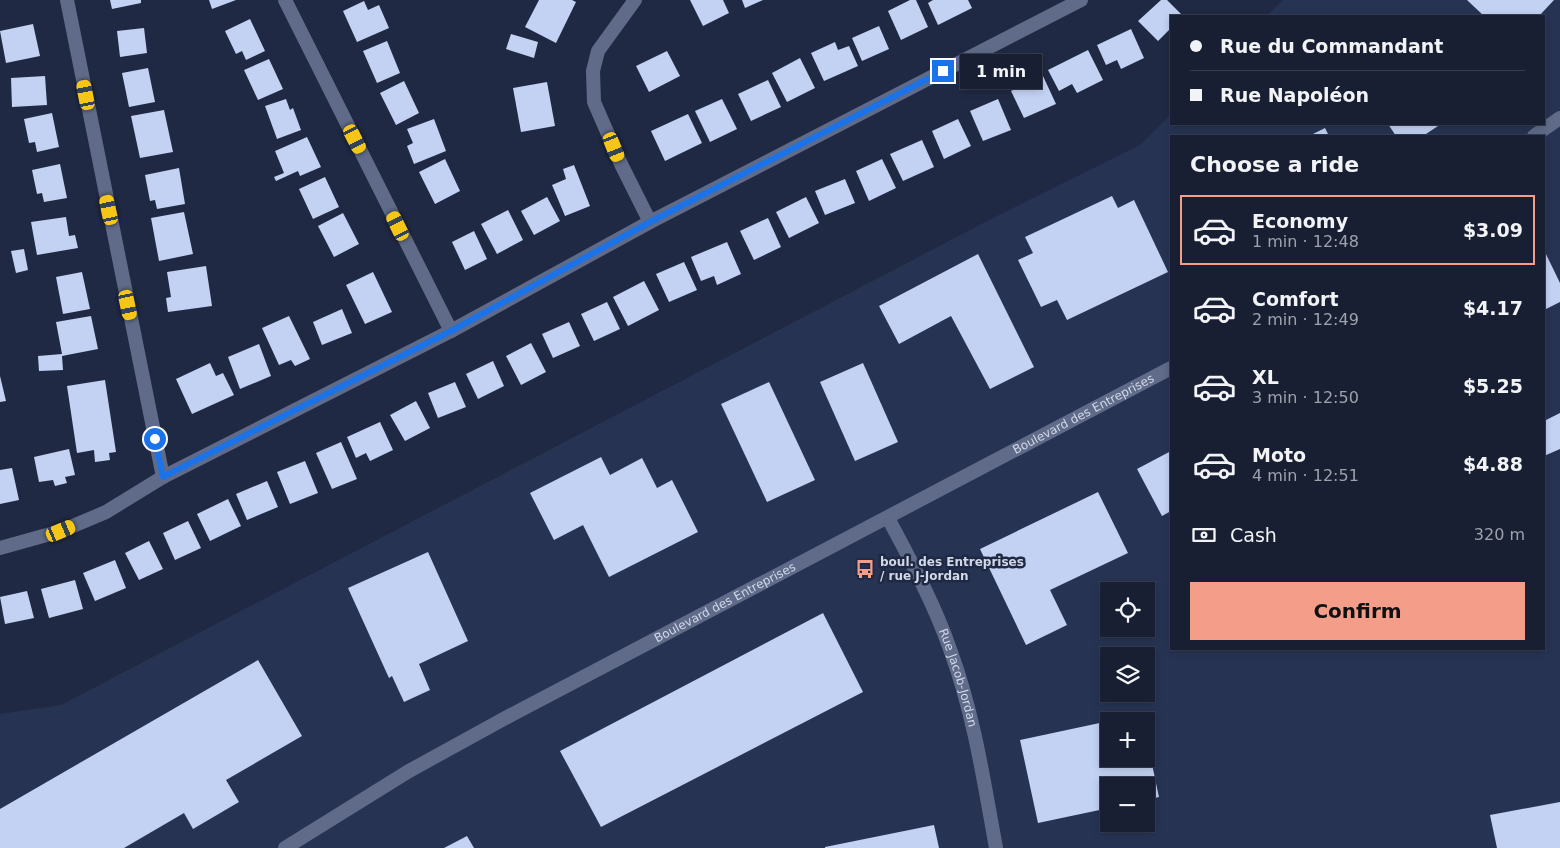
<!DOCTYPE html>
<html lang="en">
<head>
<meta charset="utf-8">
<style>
  body { margin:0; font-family:"DejaVu Sans",sans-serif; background:#21273a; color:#f1f3f6; height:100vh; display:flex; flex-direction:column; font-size:19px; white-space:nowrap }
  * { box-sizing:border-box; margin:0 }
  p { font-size:16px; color:#9fa2ac }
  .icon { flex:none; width:28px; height:28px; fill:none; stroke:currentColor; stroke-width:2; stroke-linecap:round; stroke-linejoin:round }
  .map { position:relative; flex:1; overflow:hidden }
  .details { position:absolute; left:1170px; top:135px; width:375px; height:515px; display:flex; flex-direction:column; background:#181f32; border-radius:0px; box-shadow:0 2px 8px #0003,0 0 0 1px #363d4d }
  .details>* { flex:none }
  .banner { position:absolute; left:1170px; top:15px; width:375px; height:110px; border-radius:0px; box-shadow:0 2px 8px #0003,0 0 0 1px #363d4d; display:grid; align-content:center; height:110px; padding:0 20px; background:#181f32 }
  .buttons { position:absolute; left:1100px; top:582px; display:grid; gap:10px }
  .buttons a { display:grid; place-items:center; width:55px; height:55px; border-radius:0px; background:#181f32; box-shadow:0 2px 8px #0003,0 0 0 1px #363d4d; font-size:25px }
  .end { position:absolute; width:22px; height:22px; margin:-11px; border:6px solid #1a73e8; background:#fff; box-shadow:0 0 0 2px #fff }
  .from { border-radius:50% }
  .bubble { position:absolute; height:35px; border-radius:0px; background:#181f32; box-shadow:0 2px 8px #0003,0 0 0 1px #363d4d; font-size:16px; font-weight:700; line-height:35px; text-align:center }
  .car { position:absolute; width:15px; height:30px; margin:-15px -8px; border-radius:6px; box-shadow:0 0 4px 1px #0007; background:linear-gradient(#f5c518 24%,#345 0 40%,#f5c518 0 76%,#345 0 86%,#f5c518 0) }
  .banner b { display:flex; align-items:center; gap:18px; height:48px; font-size:19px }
  .banner b+b { border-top:1px solid #363d4d }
  .banner i { width:12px; height:12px; background:#f1f3f6 }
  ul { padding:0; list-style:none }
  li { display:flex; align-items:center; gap:15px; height:70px; margin:0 10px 8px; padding:0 10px; border:2px solid transparent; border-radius:0px }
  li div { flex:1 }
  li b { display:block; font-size:19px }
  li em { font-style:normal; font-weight:700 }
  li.selected { border-color:#f49e89 }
  li>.icon { width:45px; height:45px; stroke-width:1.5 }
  h2 { padding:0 20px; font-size:22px; line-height:60px }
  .pay { display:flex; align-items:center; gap:12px; height:55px; padding:0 20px; font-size:19px }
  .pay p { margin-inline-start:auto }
  .cta { display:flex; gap:10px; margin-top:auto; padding:10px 20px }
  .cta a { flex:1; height:58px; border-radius:0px; background:#f49e89; color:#111; font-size:20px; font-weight:700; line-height:58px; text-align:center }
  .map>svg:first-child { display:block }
  .built { fill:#273353; fill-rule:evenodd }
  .building { fill:#c3d1f3 }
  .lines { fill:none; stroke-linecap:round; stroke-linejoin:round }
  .minor { stroke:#5f6b88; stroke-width:14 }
  .tertiary { stroke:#5f6b88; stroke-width:14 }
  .route { stroke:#1a73e8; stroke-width:6 }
  .labels { text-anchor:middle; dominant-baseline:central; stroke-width:5; stroke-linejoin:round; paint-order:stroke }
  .street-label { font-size:12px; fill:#d1d8e9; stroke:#202943 }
  .poi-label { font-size:12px; font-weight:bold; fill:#d1d8e9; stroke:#202943; text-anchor:start }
</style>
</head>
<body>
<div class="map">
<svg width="1560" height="848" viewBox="0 0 1560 848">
  <rect width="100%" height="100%" fill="#202943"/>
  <!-- built -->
  <path class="built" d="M1283,0H1560V848H0V714L61,705L993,218L1140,145L1171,114V124H1544V16H1267ZM1171,136H1544V649H1171ZM1109,591H1146V629H1109ZM1109,656H1146V694H1109ZM1109,721H1146V759H1109ZM1109,786H1146V824H1109Z"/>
  <!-- building -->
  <g class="building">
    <path d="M110,0H141V3L112,9Z"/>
    <path d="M209,0H236L212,9Z"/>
    <path d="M539,0H572L576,2L556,43L525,27Z"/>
    <path d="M690,0H723L729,13L703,26Z"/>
    <path d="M742,0H763L745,8Z"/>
    <path d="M910,0H916L928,27L901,40L888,11Z"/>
    <path d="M933,0H968L972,8L938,25L928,3Z"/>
    <path d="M1161,0H1167L1183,16H1171V28L1158,41L1138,21Z"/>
    <path d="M1467,0H1554L1539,16H1484Z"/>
    <path d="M364,1L368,10L379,5L389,28L357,42L343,11Z"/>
    <path d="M250,19L265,51L246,60L242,51L236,54L225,31Z"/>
    <path d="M33,24L40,56L6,63L0,31Z"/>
    <path d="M879,26L889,49L862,61L852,38Z"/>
    <path d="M144,28L147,53L120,57L117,31Z"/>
    <path d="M1131,29L1144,58L1121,69L1117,60L1106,65L1097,45Z"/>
    <path d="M511,34L538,42L534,58L506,49Z"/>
    <path d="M387,41L400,73L377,83L363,51Z"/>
    <path d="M835,42L838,50L849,46L858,66L824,81L811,53Z"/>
    <path d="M1088,50L1103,80L1077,93L1072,84L1059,91L1048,70Z"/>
    <path d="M667,51L680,76L649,92L636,66Z"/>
    <path d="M800,58L815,88L787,102L772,73Z"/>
    <path d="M269,59L283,89L258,100L244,70Z"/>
    <path d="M148,68L155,102L129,107L122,73Z"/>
    <path d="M45,76L47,105L12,107L11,78Z"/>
    <path d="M1043,76L1056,104L1024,118L1011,91Z"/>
    <path d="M768,80L781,107L751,121L738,94Z"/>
    <path d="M404,81L419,113L396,125L380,93Z"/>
    <path d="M547,82L555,126L521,132L513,88Z"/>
    <path d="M286,99L290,110L293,108L301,130L277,139L265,106Z"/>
    <path d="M722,99L737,129L710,142L695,111Z"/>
    <path d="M998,99L1011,130L983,141L970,111Z"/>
    <path d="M164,110L173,152L140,158L131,116Z"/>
    <path d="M52,113L59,147L37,152L35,142L29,143L24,119Z"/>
    <path d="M688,114L702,143L665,161L651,131Z"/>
    <path d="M434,119L446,151L414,164L407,146L413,143L407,129Z"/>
    <path d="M958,119L971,146L944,159L932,131Z"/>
    <path d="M1388,124H1441L1423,136H1396Z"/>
    <path d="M1325,128L1329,136H1309Z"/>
    <path d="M307,137L321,167L300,176L298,171L276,181L274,177L284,173L275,151Z"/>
    <path d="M922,140L934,167L903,181L890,154Z"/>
    <path d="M445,159L460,191L435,204L419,172Z"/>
    <path d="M882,159L896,188L869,201L856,171Z"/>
    <path d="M60,164L67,198L44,202L42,193L37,194L32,170Z"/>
    <path d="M574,165L590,206L565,216L552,185L566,179L563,169Z"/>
    <path d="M179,168L185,204L157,209L155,200L150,201L145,175Z"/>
    <path d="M325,177L339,207L313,219L299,189Z"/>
    <path d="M845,179L855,203L825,215L815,191Z"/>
    <path d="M1112,196L1118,208L1134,200L1168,272L1067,320L1057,300L1041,307L1018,260L1033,253L1025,237Z"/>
    <path d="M547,197L560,221L534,235L521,211Z"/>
    <path d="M806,197L819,223L789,238L776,212Z"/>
    <path d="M508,210L523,240L497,254L481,224Z"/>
    <path d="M184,212L193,254L159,261L151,218Z"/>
    <path d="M343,213L359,244L334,257L318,226Z"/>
    <path d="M66,217L69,236L75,235L78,248L37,255L31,222Z"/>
    <path d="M768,218L781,247L754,260L740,231Z"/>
    <path d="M474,231L487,259L465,270L452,242Z"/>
    <path d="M727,242L741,274L717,285L714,276L701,281L691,257Z"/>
    <path d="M24,249L28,270L16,273L11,251Z"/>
    <path d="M1544,250L1560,283V302L1544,310Z"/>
    <path d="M978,254L1034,367L990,389L951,316L899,344L879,306Z"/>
    <path d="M684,262L697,290L669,302L656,274Z"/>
    <path d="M206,266L212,306L168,312L166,298L171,297L167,272Z"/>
    <path d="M82,272L90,309L63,314L56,277Z"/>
    <path d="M373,272L392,312L365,324L346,285Z"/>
    <path d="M644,281L659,310L628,326L613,297Z"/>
    <path d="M607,302L620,329L594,341L581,314Z"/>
    <path d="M342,309L352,333L322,345L313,322Z"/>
    <path d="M91,316L98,349L62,356L63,370L39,371L38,356L62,354L56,322Z"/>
    <path d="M289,316L310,359L295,366L291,360L279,365L262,328Z"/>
    <path d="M569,322L580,346L553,358L542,334Z"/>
    <path d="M531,343L546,372L521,385L506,356Z"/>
    <path d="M259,344L271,376L240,389L228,357Z"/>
    <path d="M493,361L504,386L478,399L466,374Z"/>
    <path d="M210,363L216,376L223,373L234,395L192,414L176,379Z"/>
    <path d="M863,363L898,442L855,461L820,382Z"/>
    <path d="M0,376L6,401L0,402Z"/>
    <path d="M105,380L116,452L109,453L110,460L95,462L94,450L77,453L67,386Z"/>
    <path d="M455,382L466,407L438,418L428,393Z"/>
    <path d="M769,382L815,480L767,502L721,404Z"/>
    <path d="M416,401L430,428L405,441L390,415Z"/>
    <path d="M1560,413V449L1544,456V421Z"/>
    <path d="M380,422L393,450L370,461L366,453L356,458L347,437Z"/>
    <path d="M341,442L357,479L332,489L316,453Z"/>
    <path d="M69,449L75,475L65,477L67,483L55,486L53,480L39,482L34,457Z"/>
    <path d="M1171,451V511L1162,516L1137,469Z"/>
    <path d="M601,457L610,475L642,458L657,488L672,480L698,532L609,577L583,525L554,540L530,493Z"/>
    <path d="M305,461L318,493L290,504L277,472Z"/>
    <path d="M12,468L19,500L0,504V470Z"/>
    <path d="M267,481L278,507L247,520L236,494Z"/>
    <path d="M1098,492L1128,553L1050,590L1067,625L1026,645L980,549Z"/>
    <path d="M228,499L241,526L210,541L197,514Z"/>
    <path d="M188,521L201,548L175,560L163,533Z"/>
    <path d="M149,541L163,569L139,580L125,553Z"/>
    <path d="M428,552L468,641L419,664L430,690L404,702L392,676L389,678L348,588Z"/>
    <path d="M115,560L126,588L95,601L83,573Z"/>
    <path d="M75,580L83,609L49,618L41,589Z"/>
    <path d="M27,591L34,618L5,624L0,597Z"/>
    <path d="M823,613L863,692L601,827L560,751Z"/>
    <path d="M258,660L302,736L226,780L239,802L193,829L184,813L124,848H0V809Z"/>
    <path d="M1141,714L1143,721H1113V720Z"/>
    <path d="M1109,721V759H1146L1147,741L1159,797L1146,800V786H1109V808L1038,823L1020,740Z"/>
    <path d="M1560,802V848H1497L1490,815Z"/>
    <path d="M934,825L939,848H825V847Z"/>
    <path d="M467,836L474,848H444Z"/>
  </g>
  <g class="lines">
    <!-- minor -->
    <g class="minor">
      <path d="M67,0L163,477"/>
      <path d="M285,0L451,331"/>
      <path d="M635,0L598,51L593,71L594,102L621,164L650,222"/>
      <path id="s1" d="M888,518C911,561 935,605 951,652C974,715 984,782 996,848"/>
      <path d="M0,548L61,531L106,512L163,477L451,331L650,222L1081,0"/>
    </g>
    <!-- tertiary -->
    <g class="tertiary">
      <path d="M1534,136L1560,118"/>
      <path id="s2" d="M285,848L409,771L511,715L1171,368"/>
    </g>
  </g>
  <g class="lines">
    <!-- route -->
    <path class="route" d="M155,439L163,477L451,331L650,222L943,71"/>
  </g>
  <!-- icons -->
  <defs>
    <g id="bus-bare" transform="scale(1.5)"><path d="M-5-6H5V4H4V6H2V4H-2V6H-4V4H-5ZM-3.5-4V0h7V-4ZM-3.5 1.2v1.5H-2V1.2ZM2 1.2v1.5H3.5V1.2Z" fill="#f49e89" stroke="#202943" stroke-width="2.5" paint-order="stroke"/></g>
  </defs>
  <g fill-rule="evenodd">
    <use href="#bus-bare" x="865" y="569"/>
  </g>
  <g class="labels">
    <!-- street labels -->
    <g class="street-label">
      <text stroke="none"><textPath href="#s2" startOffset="909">Boulevard des Entreprises</textPath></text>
      <text stroke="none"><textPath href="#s2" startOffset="504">Boulevard des Entreprises</textPath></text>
      <text stroke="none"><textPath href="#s1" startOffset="175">Rue Jacob-Jordan</textPath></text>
    </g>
    <!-- poi labels -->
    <g class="poi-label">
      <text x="880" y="562">boul. des Entreprises<tspan x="880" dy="14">/ rue J-Jordan</tspan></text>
    </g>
  </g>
</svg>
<div class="buttons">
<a><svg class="icon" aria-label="locate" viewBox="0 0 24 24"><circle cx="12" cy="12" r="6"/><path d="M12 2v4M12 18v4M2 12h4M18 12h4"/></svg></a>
<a><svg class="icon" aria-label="layers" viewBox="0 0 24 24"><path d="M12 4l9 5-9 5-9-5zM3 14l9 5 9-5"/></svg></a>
<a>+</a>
<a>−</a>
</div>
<i class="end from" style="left:155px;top:439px"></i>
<i class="end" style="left:943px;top:71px"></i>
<div class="bubble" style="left:960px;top:54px;width:82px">1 min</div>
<i class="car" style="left:86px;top:95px;rotate:349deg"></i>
<i class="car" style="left:355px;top:139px;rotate:153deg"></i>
<i class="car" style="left:614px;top:147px;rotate:158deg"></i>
<i class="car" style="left:109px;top:210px;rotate:348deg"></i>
<i class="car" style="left:398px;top:226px;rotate:334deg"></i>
<i class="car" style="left:128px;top:305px;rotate:168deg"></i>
<i class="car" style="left:61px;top:531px;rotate:67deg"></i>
<div class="banner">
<b><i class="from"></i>Rue du Commandant</b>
<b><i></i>Rue Napoléon</b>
</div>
<section class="details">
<h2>Choose a ride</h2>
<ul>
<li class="selected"><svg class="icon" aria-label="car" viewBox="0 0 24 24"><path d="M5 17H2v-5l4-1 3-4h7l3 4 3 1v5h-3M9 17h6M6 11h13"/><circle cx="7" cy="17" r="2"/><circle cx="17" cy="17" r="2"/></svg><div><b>Economy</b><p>1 min · 12:48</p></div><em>$3.09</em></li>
<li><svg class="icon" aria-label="car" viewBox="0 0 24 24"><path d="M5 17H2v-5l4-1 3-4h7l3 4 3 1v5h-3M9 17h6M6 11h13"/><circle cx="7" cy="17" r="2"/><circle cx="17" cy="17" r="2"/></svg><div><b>Comfort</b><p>2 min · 12:49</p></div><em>$4.17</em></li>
<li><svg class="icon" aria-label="car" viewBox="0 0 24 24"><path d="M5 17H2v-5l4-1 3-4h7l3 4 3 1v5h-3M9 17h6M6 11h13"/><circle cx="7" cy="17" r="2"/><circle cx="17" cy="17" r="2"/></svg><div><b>XL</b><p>3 min · 12:50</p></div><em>$5.25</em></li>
<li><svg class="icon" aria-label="car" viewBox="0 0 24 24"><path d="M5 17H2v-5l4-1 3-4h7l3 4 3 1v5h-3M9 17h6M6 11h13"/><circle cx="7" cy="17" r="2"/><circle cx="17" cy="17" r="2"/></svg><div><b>Moto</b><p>4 min · 12:51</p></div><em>$4.88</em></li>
</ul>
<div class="pay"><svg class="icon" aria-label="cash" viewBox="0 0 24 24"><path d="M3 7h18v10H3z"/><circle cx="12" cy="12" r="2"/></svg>Cash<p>320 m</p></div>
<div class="cta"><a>Confirm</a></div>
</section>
</div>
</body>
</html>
